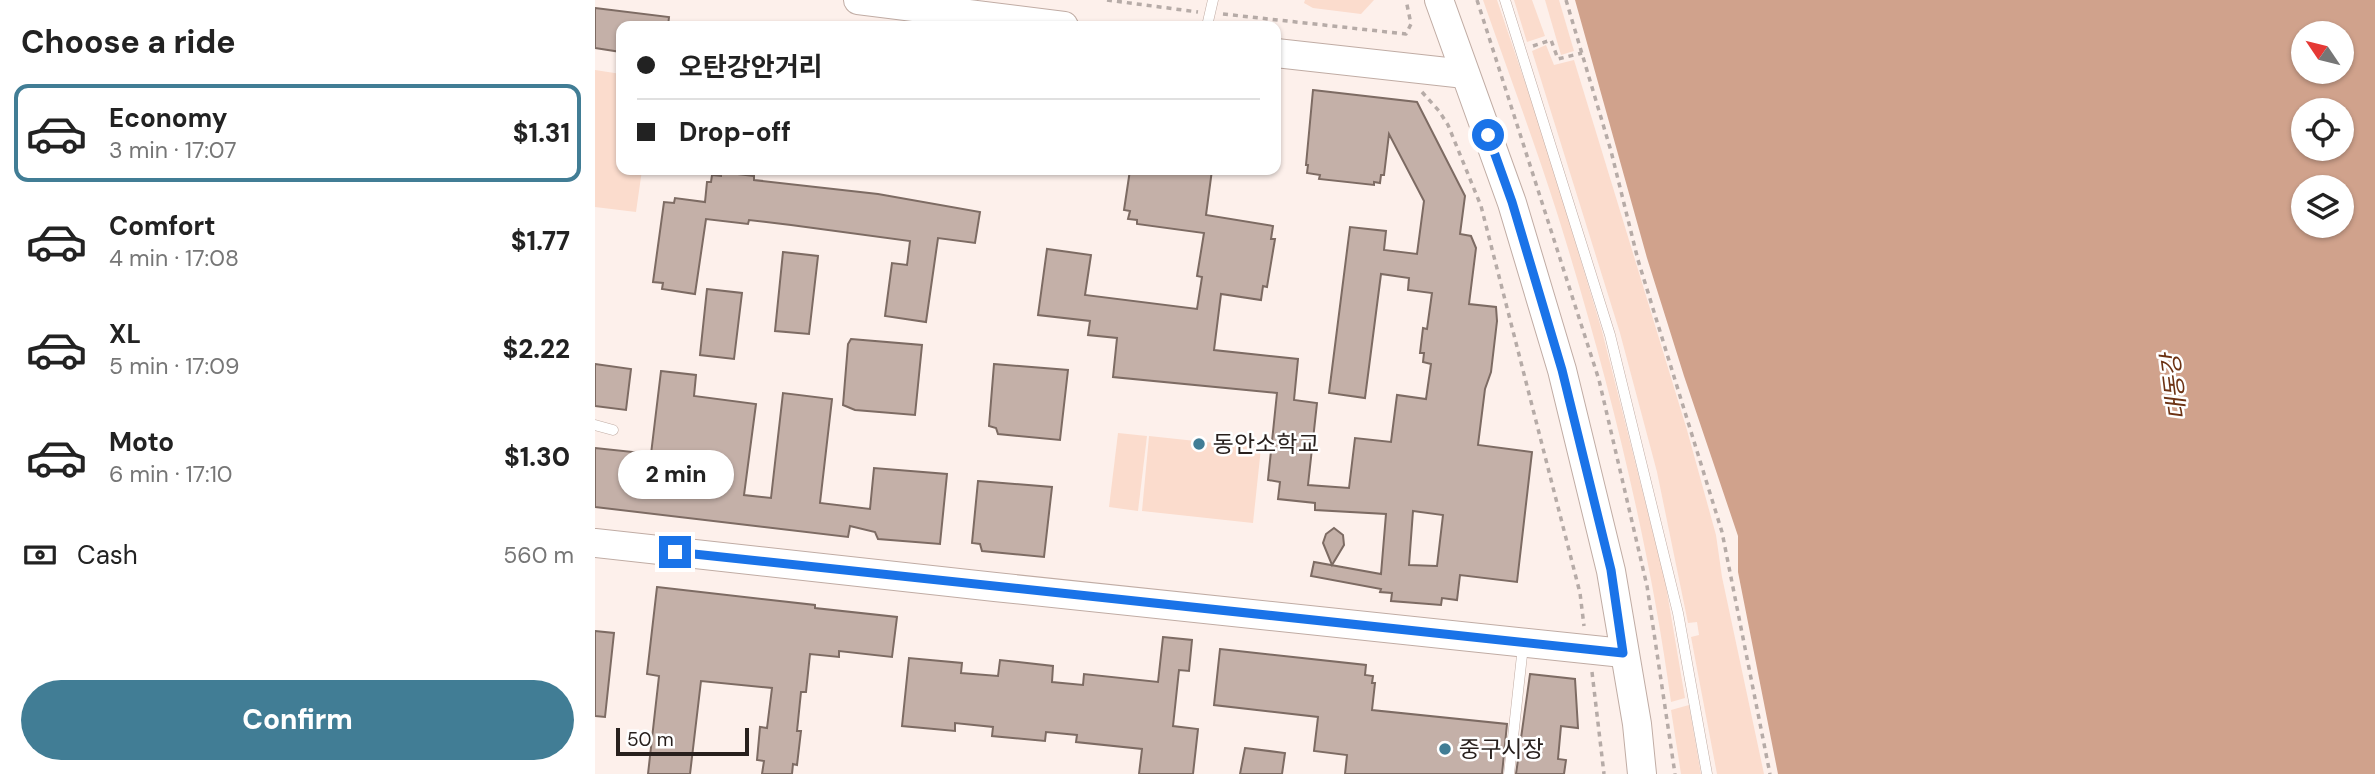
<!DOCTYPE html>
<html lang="en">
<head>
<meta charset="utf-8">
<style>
  body { margin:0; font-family:"DM Sans","Noto Sans KR",sans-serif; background:#f6f6f6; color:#222; height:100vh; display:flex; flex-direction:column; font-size:26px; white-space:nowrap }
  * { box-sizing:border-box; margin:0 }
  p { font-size:23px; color:#767676 }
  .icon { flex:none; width:38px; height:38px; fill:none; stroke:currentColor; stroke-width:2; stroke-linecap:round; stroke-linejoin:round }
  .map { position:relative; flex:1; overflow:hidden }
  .panel { display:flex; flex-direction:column; background:#fff; width:595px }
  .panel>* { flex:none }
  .banner { position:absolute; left:21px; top:21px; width:665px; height:154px; border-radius:14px; box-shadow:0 2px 5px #0004; display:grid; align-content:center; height:154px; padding:0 21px; background:#fff }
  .needle { width:46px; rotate:305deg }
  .buttons { position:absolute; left:1696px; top:21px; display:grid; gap:14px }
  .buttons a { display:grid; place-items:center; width:63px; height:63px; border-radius:50%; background:#fff; box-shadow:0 2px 5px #0004; font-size:35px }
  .scale { position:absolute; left:21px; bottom:18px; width:133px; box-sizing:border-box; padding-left:7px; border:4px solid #28201d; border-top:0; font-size:19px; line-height:24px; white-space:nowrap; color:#28201d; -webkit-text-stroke:5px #fff; paint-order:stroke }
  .end { position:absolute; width:32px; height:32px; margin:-16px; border:9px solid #1a73e8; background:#fff; box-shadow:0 0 0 4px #fff }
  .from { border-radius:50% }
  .bubble { position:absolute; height:49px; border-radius:24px; background:#fff; box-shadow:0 2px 5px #0004; font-size:23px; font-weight:800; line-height:49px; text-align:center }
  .banner b { display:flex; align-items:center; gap:24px; height:66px; font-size:26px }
  .banner b+b { border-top:2px solid #e0e0e0 }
  .banner i { width:18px; height:18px; background:#222 }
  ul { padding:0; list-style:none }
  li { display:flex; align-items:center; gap:21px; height:98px; margin:0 14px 10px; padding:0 7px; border:4px solid transparent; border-radius:14px }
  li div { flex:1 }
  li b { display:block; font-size:26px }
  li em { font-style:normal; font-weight:800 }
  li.on { border-color:#417d95 }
  li>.icon { width:63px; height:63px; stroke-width:1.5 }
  h2 { padding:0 21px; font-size:32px; line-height:84px }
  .pay { display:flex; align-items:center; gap:18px; height:77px; padding:0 21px; font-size:26px }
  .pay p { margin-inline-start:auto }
  .action { display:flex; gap:14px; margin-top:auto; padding:14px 21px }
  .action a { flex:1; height:80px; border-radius:42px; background:#417d95; color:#fff; font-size:28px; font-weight:800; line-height:80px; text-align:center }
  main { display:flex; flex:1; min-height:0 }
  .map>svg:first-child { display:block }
  .green { fill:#fbdccd }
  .water { fill:#d0a28c; fill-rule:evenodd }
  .building { fill:#c4b0a8; stroke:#7d6b63; stroke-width:2; fill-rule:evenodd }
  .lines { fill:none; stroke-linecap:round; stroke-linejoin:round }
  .lane-casing { stroke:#c0aca4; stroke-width:11 }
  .secondary-casing { stroke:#c0aca4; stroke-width:30 }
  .path { stroke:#b6aba7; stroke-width:3.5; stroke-dasharray:5 5; stroke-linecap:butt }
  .lane { stroke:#fff; stroke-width:10 }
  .secondary { stroke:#fff; stroke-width:28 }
  .route { stroke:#1a73e8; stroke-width:9 }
  .poi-dot { fill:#417d95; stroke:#fff; stroke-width:2.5 }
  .labels { text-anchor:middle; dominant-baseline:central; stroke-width:5; stroke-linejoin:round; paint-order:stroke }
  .poi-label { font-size:23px; fill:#28201d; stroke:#fff; text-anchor:start }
  .water-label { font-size:24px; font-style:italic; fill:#6c3213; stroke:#fff }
</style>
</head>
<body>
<main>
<section class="panel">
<h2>Choose a ride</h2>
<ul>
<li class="on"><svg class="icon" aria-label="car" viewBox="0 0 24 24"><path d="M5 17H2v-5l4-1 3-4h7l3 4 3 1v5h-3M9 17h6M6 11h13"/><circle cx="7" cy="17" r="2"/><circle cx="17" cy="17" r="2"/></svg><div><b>Economy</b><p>3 min · 17:07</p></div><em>$1.31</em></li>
<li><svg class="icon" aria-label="car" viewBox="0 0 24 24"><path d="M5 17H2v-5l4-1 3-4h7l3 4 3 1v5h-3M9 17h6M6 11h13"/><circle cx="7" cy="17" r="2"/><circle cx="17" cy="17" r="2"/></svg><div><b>Comfort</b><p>4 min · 17:08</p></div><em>$1.77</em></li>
<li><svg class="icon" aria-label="car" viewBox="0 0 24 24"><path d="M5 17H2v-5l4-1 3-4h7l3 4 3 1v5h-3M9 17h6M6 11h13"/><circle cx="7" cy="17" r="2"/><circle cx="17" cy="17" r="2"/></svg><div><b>XL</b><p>5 min · 17:09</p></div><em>$2.22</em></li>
<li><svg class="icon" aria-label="car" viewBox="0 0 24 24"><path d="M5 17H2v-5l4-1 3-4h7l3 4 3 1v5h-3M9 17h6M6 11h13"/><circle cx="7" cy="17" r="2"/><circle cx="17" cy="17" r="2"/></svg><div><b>Moto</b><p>6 min · 17:10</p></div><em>$1.30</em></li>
</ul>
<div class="pay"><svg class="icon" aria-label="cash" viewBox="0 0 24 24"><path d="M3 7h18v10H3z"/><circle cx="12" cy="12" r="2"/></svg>Cash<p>560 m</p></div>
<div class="action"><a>Confirm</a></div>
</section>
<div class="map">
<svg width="1780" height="774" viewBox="0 0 1780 774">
  <rect width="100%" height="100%" fill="#fdf0eb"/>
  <!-- green -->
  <g class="green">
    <path d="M710,0H779L766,14L718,8L709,3Z"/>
    <path d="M888,0H902L951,144L1007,331L1070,580L1090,698L1076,702C1054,539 1012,373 963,216C940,143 913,72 888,0Z"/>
    <path d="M919,0H937L950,36L932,42Z"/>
    <path d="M950,0H964L979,51L966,55Z"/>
    <path d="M951,45L959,65L979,60L1092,430L1121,535L1127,577L1169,774H1122L1096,637L1104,635L1102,622L1093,623L1062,472L1025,333L937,51Z"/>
    <path d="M0,70L26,74V170H47L41,212L0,207Z"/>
    <path d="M523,433L552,436L543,511L514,507Z"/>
    <path d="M554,436L666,448L658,523L547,511Z"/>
    <path d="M1094,705L1106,774H1086L1076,710Z"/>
  </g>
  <!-- water -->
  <path class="water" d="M980,0H1780V774H1183L1143,572V536L1089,376L1052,258ZM1708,33H1746V72H1708ZM1708,110H1746V149H1708ZM1708,187H1746V226H1708Z"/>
  <!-- building -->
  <g class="building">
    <path d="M0,8L74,17L73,26H26V52L0,48Z"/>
    <path d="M718,90L822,102L870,196L865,234L876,236L881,248L874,304L901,307L902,321L896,372L890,389L883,445L937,452L922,582L865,575L862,600L847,598L846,605L796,601L797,593L785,592L786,589L716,576L719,562L786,574L791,514L720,510V503L683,499L685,482L673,480L682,393L518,377L522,338L493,335L495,321L443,315L452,249L496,255L490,295L602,309L607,277L602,276L609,233L542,224V220L533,219L535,211L529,210L535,170H617L611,215L678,226L676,239H680L672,287L668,286L666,300L626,294L619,350L703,359L699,400L722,403L713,485L754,488L760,438L796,442L802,395L831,399L836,364L828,362L829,353H825L828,328L832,329L837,293L813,290L814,278L786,274L770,398L734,393L755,227L791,231L789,250L822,254L829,201L794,134L789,175H786L785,183L779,182V185L724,179L725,175L712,173L713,165H711ZM818,511L848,515L842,566L814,565Z"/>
    <path d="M126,172L159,176V180L283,194L385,212L380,243L343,238L331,322L290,316L297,263L312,265L315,241L196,225L154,220L153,224L111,219L100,294L67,289L68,283L58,282L69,202L79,203L80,198L110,202L112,182H116L117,175L126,176Z"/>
    <path d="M188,252L223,256L214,334L180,331Z"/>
    <path d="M112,289L147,293L139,359L105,355Z"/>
    <path d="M256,339L327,345L320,415L260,410L248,405L253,344Z"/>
    <path d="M0,364L36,369L31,410L0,406Z"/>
    <path d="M399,364L473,370L465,440L403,434L401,428L394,426Z"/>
    <path d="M66,371L101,375L99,396L161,404L149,495L176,498L188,393L237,399L225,503L275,509L279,468L352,474L345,544L283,539L280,532L255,526L253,537L0,507V448L56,454Z"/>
    <path d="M383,481L457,487L449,557L387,551L385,544L377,543Z"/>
    <path d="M739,528L748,535L749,545L737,565L728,543L731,534Z"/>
    <path d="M62,587L220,605V608L302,617L297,657L244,651V657L215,654L211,692H206L202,731H206L202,765L198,764L197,774H167L169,761L162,760L165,727L172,728L177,688L106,681L95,774H53L64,676L52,674Z"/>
    <path d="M0,631L19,633L10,717L0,716Z"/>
    <path d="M568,637L597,640L594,671L584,670L578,726L603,729L598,774H544L547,749L481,742L482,735L451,732L450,741L397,736L398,727L360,723V731L307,726L314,658L367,663L366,673L403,676L405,660L458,666L457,682L488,685L489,674L563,682Z"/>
    <path d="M625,649L771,665L770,675L778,676L777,683H780L777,710L912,724L907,774H750L752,755L719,751L723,717L619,705Z"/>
    <path d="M935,674L980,679L983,728L966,726L963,759L971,760L969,774H921Z"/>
    <path d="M650,748L690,753L687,774H645Z"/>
  </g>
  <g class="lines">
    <!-- lane casing -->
    <g class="lane-casing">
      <g id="lane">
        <path d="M910,0L1015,335L1083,613L1112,774"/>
        <path d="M612,26L618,0"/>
        <path d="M0,425L18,430"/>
        <path d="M914,774L928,646"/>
      </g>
    </g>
    <!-- secondary casing -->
    <g class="secondary-casing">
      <g id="secondary">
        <path d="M263,0L469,26"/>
        <path d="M844,0L917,203L967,370L1016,571L1042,724L1047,774"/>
        <path d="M681,53L870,74"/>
        <path d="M0,543L400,587L1028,653"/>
      </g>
    </g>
    <!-- path -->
    <g class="path">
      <path d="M512,0L603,12"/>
      <path d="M882,0L1004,380L1052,586L1080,774"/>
      <path d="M971,0L1016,151L1043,260L1127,532L1175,774"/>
      <path d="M628,14L811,34L816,24L811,0"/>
      <path d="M938,46L956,40L963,59L987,53"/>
      <path d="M827,92L844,111L853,125L886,206L985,593L989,626"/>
      <path d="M997,672L1009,774"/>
    </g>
    <!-- lane -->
    <use href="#lane" class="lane"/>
    <!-- secondary -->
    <use href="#secondary" class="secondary"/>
  </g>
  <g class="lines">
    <!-- route -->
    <path class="route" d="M80,552L1028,653L1016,570L967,370L917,202L893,135"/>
  </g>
  <!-- markers -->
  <g class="poi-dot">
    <circle cx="604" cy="444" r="7"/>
    <circle cx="850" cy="749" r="7"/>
  </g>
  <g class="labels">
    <!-- poi labels -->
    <g class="poi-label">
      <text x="618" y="444">동안소학교</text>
      <text x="864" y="749">중구시장</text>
    </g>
    <!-- water labels -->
    <g class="water-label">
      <text transform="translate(1579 387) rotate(-97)">대동강</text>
    </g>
  </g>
</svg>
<div class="buttons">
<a><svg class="needle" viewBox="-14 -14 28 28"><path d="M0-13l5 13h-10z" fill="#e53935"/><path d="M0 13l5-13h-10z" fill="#767676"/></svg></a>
<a><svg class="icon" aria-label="locate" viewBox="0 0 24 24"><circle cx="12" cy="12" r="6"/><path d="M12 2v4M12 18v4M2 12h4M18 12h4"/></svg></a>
<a><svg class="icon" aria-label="layers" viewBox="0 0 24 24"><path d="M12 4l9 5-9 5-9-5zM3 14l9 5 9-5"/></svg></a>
</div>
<div class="scale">50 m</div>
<i class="end from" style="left:893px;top:135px"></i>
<i class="end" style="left:80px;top:552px"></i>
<div class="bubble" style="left:23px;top:450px;width:116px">2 min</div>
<div class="banner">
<b><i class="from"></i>오탄강안거리</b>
<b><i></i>Drop-off</b>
</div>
</div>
</main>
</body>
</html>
